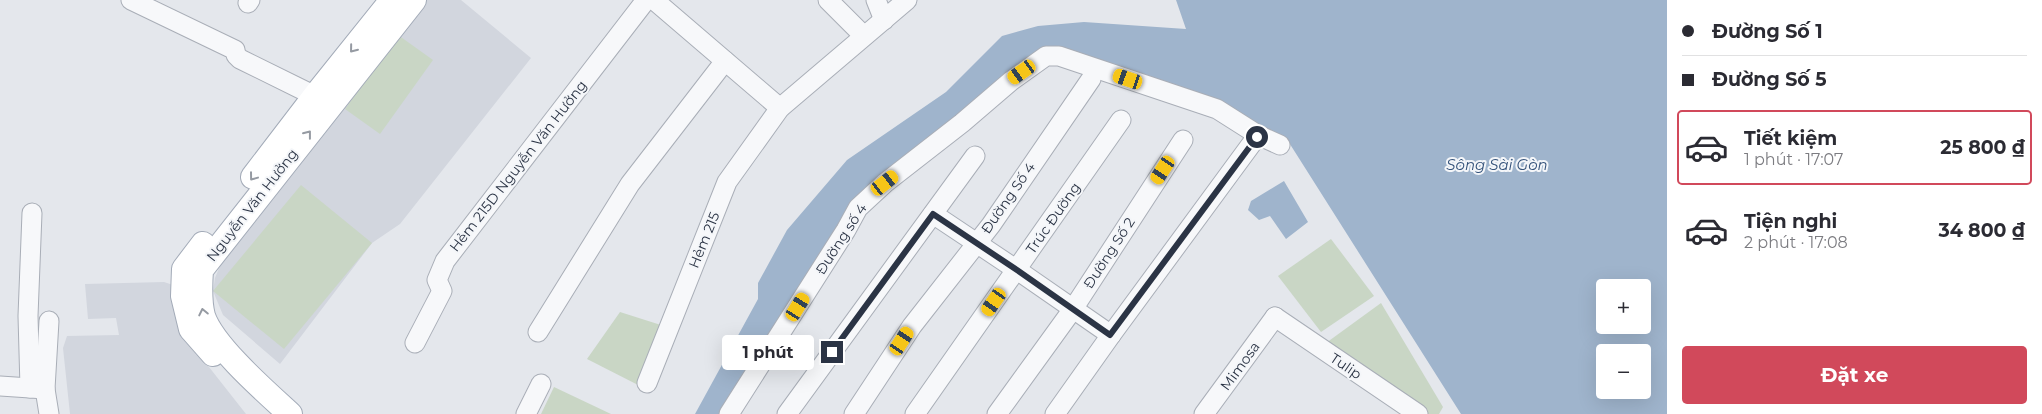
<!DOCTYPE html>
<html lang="vi">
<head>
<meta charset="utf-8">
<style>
  body { margin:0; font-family:Montserrat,sans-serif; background:#f2f2f3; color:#2b2b33; height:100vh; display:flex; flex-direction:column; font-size:19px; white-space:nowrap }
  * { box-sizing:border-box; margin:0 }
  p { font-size:16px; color:#7c7c81 }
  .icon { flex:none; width:28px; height:28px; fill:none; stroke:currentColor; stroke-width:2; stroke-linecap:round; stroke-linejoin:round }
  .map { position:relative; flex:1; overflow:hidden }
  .panel { display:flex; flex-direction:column; background:#fff; width:375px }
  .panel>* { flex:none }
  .banner { display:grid; align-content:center; height:110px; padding:0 15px; background:#fff }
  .fabs { position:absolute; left:1596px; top:279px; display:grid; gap:10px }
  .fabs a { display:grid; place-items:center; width:55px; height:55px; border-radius:5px; background:#fff; box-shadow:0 5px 20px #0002; font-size:25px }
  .end { position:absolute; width:22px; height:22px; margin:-11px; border:6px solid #2b3445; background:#fff; box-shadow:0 0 0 2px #fff }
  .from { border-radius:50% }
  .bubble { position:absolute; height:35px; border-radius:5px; background:#fff; box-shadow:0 5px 20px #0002; font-size:16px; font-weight:700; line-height:35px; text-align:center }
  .car { position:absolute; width:15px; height:30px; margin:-15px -8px; border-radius:6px; box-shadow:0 0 4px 1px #0007; background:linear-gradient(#f5c518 24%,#345 0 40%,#f5c518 0 76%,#345 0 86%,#f5c518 0) }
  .banner b { display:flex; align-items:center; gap:18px; height:48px; font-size:19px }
  .banner b+b { border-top:1px solid #e1e1e2 }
  .banner i { width:12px; height:12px; background:#2b2b33 }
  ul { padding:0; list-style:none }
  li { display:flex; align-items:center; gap:15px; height:75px; margin:0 10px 8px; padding:0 5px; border:2px solid transparent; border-radius:5px }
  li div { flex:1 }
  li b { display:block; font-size:19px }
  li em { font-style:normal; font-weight:700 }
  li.on { border-color:#d1495b }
  li>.icon { width:45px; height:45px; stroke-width:1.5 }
  .button { display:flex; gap:10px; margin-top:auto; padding:10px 15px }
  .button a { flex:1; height:58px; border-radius:5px; background:#d1495b; color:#fff; font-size:20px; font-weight:700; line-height:58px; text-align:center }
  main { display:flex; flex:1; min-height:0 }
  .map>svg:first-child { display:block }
  .built { fill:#d2d6de }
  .green { fill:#c9d6c5 }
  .water { fill:#9fb4cc; fill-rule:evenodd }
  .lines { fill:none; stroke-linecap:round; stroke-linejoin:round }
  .minor-casing { stroke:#a9aeb7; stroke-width:21 }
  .major-casing { stroke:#a3abb8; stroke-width:26 }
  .minor { stroke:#f7f8fa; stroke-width:19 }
  .major { stroke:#fff; stroke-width:24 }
  .oneway { stroke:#959aa2 }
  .route { stroke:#2b3445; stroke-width:6 }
  .labels { text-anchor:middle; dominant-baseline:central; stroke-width:4; stroke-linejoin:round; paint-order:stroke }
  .street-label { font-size:14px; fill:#2b3445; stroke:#f4f6f9 }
  .water-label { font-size:15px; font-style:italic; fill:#34527a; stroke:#f4f6f9 }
</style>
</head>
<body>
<main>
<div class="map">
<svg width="1667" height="414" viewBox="0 0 1667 414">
  <rect width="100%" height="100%" fill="#e4e7ec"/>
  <!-- built -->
  <g class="built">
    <path d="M424,0H461L531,58L400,224L372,243L280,364L223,315L213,291L215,278L226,251Z"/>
    <path d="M164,282L179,287L183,334L246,414H70L63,348L67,336L119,335L116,318L88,319L85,284Z"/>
  </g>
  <!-- green -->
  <g class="green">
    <path d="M398,35L433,60L380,134L345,109Z"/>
    <path d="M301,185L372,243L284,349L213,291Z"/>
    <path d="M1331,239L1374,296L1321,332L1278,276Z"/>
    <path d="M1381,303L1443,407L1439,414H1428L1326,343Z"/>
    <path d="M620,312L664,326L642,387L587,359Z"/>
    <path d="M554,387L611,414H541Z"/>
  </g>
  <!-- water -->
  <g class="water">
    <path d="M1176,0H1667V414H1461L1288,141L1217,100L1185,88L1050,47L851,205L722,414H695L758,299V283L787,230L847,160L946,92L1002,36L1038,26L1084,22L1186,29ZM1605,288H1642V325H1605ZM1605,352H1642V390H1605Z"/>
    <path d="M1284,181L1308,222L1286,239L1270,216L1259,220L1248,210L1251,201Z"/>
  </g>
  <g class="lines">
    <!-- minor casing -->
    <g class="minor-casing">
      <g id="minor">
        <path d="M131,0L235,50L236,55L240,59L315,96"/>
        <path d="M654,0L780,108"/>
        <path d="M828,0L864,36"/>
        <path d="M876,0L884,20"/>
        <path d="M248,3L250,0"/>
        <path d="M933,214L1017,270L1111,335"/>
        <path d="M1275,317L1418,414"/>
        <path d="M538,332L630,184L725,61"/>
        <path d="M415,343L442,291L437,280L445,261L646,0"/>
        <path d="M647,383L727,182L780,108L907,0"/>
        <path d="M0,386L45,389L49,414"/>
        <path d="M30,388L28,316L32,213"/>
        <path d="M45,389L49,321"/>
        <path d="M526,414L541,384"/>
        <path d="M729,414L846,230L858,208L885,183L962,123L1011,81L1046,56H1059L1217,109L1258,135L1280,145"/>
        <path d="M787,414L975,156"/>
        <path d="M854,414L912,326L991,225L1091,79"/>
        <path d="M915,414L1121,120"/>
        <path d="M997,414L1073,309L1183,140"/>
        <path d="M1055,414L1111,335L1258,135"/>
        <path d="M1204,414L1275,317"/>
      </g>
    </g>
    <!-- major casing -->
    <g class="major-casing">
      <g id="major">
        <path d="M253,177L315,96L392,0"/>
        <path d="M203,244L184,269L183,296L191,329L213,354"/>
        <path d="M290,414C266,392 213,346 203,316C199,301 200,284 201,270L414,0"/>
      </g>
    </g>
    <!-- minor -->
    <use href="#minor" class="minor"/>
    <!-- major -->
    <use href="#major" class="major"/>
  </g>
  <!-- one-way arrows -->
  <defs><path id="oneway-chevron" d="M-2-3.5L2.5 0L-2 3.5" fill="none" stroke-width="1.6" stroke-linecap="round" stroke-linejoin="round" transform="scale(1.25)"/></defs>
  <g class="oneway">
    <use href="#oneway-chevron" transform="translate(353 49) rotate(129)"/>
    <use href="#oneway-chevron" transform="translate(308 134) rotate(-52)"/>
    <use href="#oneway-chevron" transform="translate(253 177) rotate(127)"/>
    <use href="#oneway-chevron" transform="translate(203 312) rotate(-102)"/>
  </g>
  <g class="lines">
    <!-- route -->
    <path class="route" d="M832,352L933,214L1017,270L1110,335L1257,137"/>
  </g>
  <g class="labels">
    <!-- street labels -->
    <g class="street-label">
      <text transform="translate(518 166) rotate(-52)">Hẻm 215D Nguyễn Văn Hưởng</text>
      <text transform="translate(1008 198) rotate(-55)">Đường Số 4</text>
      <text transform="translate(252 205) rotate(-52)">Nguyễn Văn Hưởng</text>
      <text transform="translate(1053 218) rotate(-55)">Trúc Đường</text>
      <text transform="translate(841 239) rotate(-57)">Đường số 4</text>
      <text transform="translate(704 240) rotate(-68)">Hẻm 215</text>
      <text transform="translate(1109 253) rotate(-57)">Đường Số 2</text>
      <text transform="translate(1240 366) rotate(-54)">Mimosa</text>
      <text transform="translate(1346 366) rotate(34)">Tulip</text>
    </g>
    <!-- water labels -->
    <g class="water-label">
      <text x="1497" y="164">Sông Sài Gòn</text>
    </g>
  </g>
</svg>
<div class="fabs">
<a>+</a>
<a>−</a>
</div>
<i class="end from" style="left:1257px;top:137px"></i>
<i class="end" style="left:832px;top:352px"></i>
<div class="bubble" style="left:722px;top:335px;width:92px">1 phút</div>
<i class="car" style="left:1022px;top:72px;rotate:235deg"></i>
<i class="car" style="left:1128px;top:79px;rotate:289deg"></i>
<i class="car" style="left:1163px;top:170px;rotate:213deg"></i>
<i class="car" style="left:885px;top:183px;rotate:52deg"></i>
<i class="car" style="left:994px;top:302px;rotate:215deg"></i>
<i class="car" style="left:798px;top:307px;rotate:32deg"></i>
<i class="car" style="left:902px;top:341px;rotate:33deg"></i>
</div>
<section class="panel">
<div class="banner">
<b><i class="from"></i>Đường Số 1</b>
<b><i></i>Đường Số 5</b>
</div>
<ul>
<li class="on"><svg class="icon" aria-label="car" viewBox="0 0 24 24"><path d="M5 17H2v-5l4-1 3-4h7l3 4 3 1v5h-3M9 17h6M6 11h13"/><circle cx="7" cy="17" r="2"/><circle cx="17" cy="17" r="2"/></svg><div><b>Tiết kiệm</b><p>1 phút · 17:07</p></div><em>25 800 ₫</em></li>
<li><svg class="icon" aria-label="car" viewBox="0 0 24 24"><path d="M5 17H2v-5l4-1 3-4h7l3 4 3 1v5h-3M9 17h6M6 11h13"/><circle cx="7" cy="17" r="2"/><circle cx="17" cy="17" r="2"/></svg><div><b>Tiện nghi</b><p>2 phút · 17:08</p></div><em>34 800 ₫</em></li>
</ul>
<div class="button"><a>Đặt xe</a></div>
</section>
</main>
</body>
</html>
